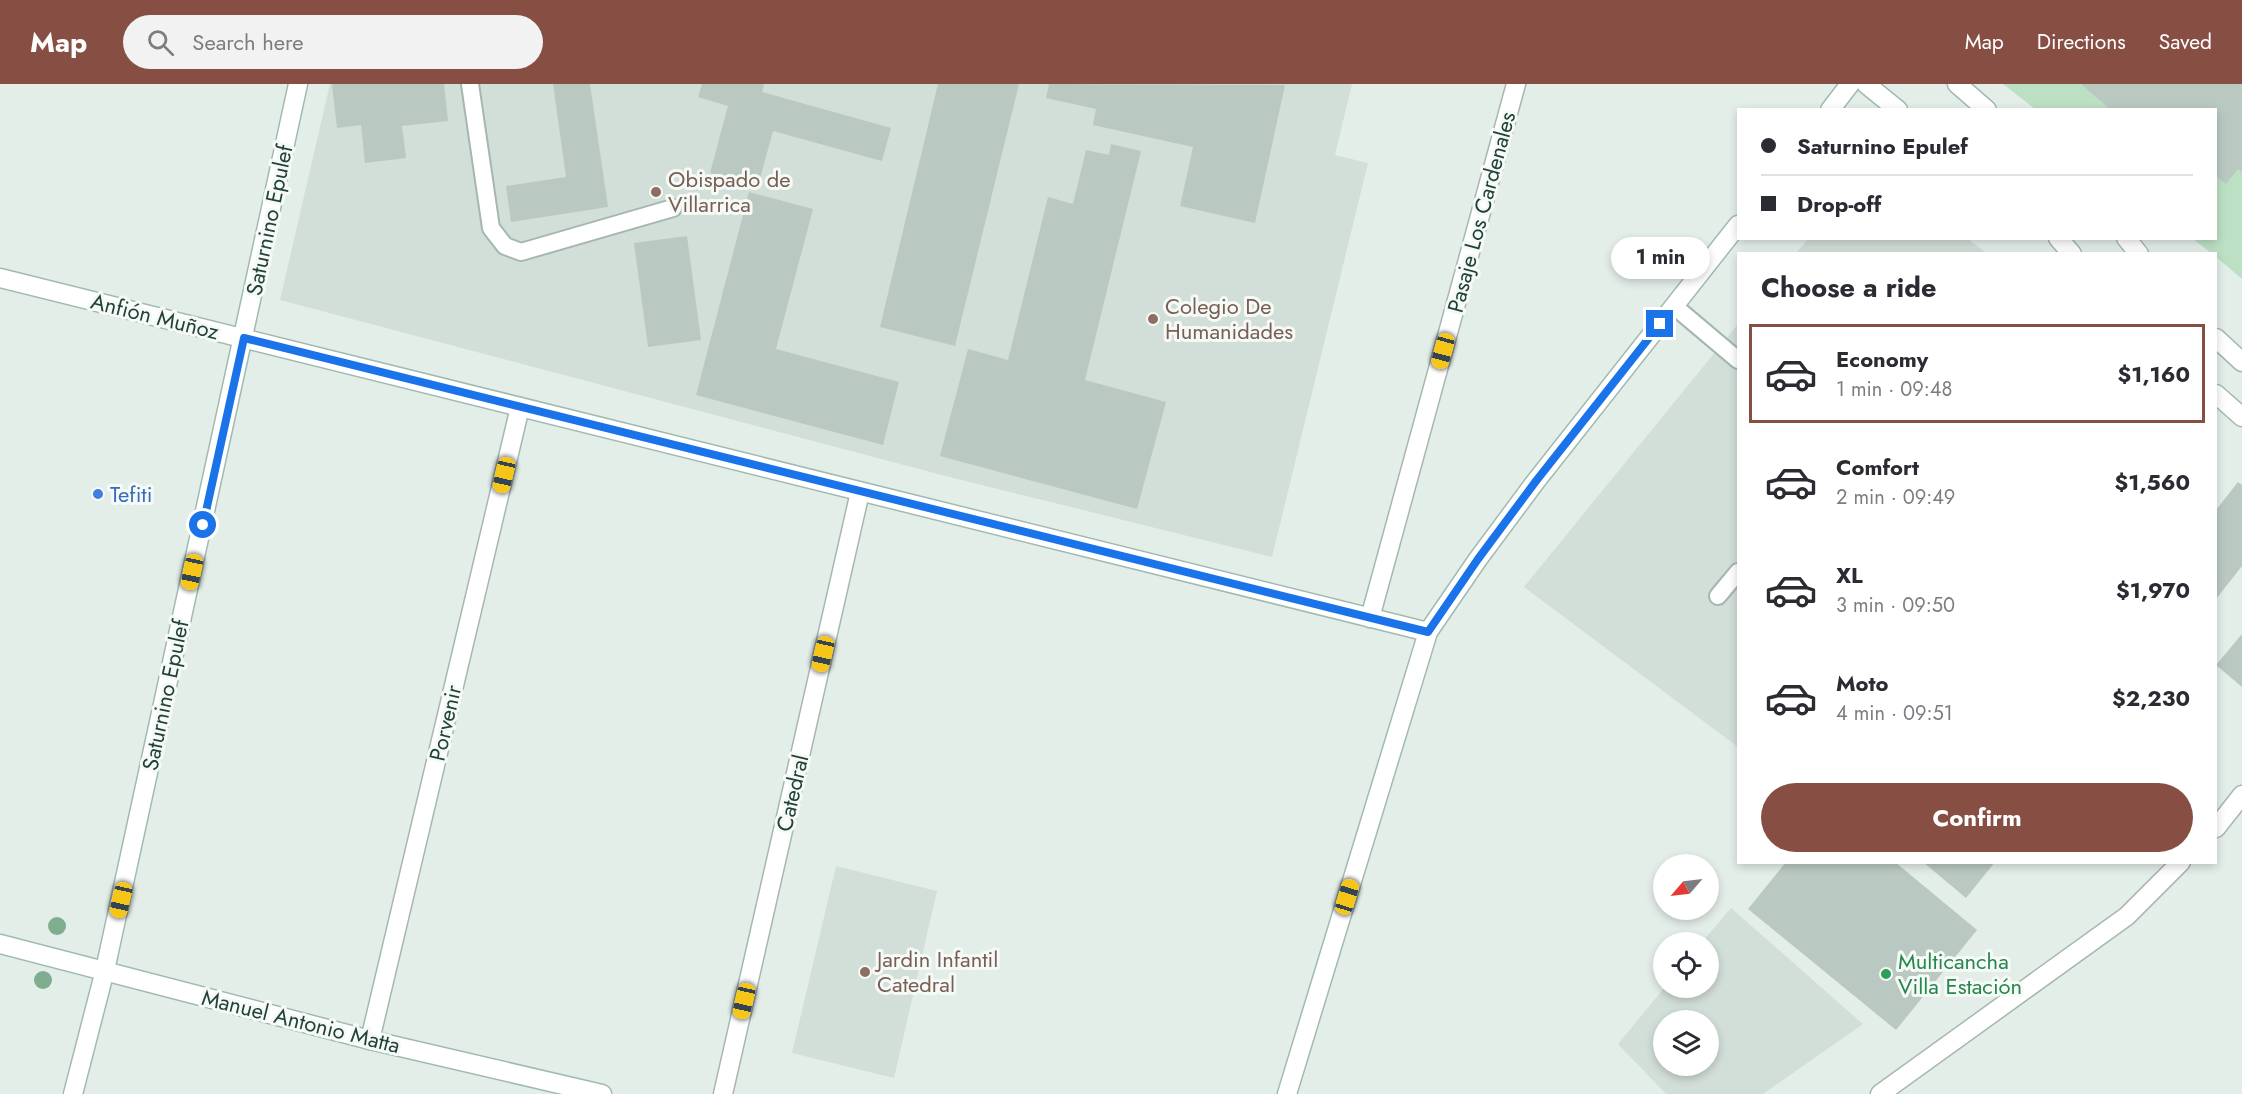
<!DOCTYPE html>
<html lang="en">
<head>
<meta charset="utf-8">
<style>
  body { margin:0; font-family:Jost,sans-serif; background:#f2f2f3; color:#2b2b33; height:100vh; display:flex; flex-direction:column; font-size:22px; white-space:nowrap }
  * { box-sizing:border-box; margin:0 }
  p { font-size:20px; color:#7c7c81 }
  .icon { flex:none; width:33px; height:33px; fill:none; stroke:currentColor; stroke-width:2; stroke-linecap:round; stroke-linejoin:round }
  .map { position:relative; flex:1; overflow:hidden }
  .panel { position:absolute; left:1737px; top:168px; width:480px; height:612px; display:flex; flex-direction:column; background:#fff; border-radius:0px; box-shadow:0 3px 9px #0003 }
  .panel>* { flex:none }
  .hud { position:absolute; left:1737px; top:24px; width:480px; height:132px; border-radius:0px; box-shadow:0 3px 9px #0003; display:grid; align-content:center; height:132px; padding:0 24px; background:#fff }
  .needle { width:39px; rotate:242deg }
  .buttons { position:absolute; left:1653px; top:770px; display:grid; gap:12px }
  .buttons a { display:grid; place-items:center; width:66px; height:66px; border-radius:50%; background:#fff; box-shadow:0 3px 9px #0003; font-size:30px }
  .end { position:absolute; width:27px; height:27px; margin:-14px; border:8px solid #1a73e8; background:#fff; box-shadow:0 0 0 3px #fff }
  .from { border-radius:50% }
  .bubble { position:absolute; height:42px; border-radius:21px; background:#fff; box-shadow:0 3px 9px #0003; font-size:20px; font-weight:700; line-height:42px; text-align:center }
  .car { position:absolute; width:18px; height:36px; margin:-18px -9px; border-radius:8px; box-shadow:0 0 4px 2px #0007; background:linear-gradient(#f5c518 24%,#345 0 40%,#f5c518 0 76%,#345 0 86%,#f5c518 0) }
  .hud b { display:flex; align-items:center; gap:21px; height:57px; font-size:22px }
  .hud b+b { border-top:2px solid #e1e1e2 }
  .hud i { width:15px; height:15px; background:#2b2b33 }
  ul { padding:0; list-style:none }
  li { display:flex; align-items:center; gap:18px; height:99px; margin:0 12px 9px; padding:0 12px; border:3px solid transparent; border-radius:0px }
  li div { flex:1 }
  li b { display:block; font-size:22px }
  li em { font-style:normal; font-weight:700 }
  li.on { border-color:#874e44 }
  li>.icon { width:54px; height:54px; stroke-width:1.5 }
  h2 { padding:0 24px; font-size:27px; line-height:72px }
  .button { display:flex; gap:12px; margin-top:auto; padding:12px 24px }
  .button a { flex:1; height:69px; border-radius:36px; background:#874e44; color:#fff; font-size:24px; font-weight:700; line-height:69px; text-align:center }
  header { display:flex; align-items:center; gap:36px; box-sizing:border-box; height:84px; padding:0 30px; background:#874e44; color:#fff }
  header strong { font-size:28px }
  nav { display:flex; gap:33px; margin-inline-start:auto; font-size:21px }
  .search { width:420px; height:54px; background:#f2f2f3; display:flex; align-items:center; gap:15px; box-sizing:border-box; padding:0 21px; border-radius:33px; color:#7c7c81; font-size:22px }
  .map>svg:first-child { display:block }
  .built { fill:#d2ded8; fill-rule:evenodd }
  .green { fill:#bce0c4 }
  .building { fill:#b9c9c2 }
  .lines { fill:none; stroke-linecap:round; stroke-linejoin:round }
  .lane-casing { stroke:#a6b7b0; stroke-width:20 }
  .street-casing { stroke:#a6b7b0; stroke-width:21 }
  .secondary-casing { stroke:#a1bab1; stroke-width:21 }
  .lane { stroke:#fff; stroke-width:16 }
  .street { stroke:#fff; stroke-width:18 }
  .secondary { stroke:#fff; stroke-width:18 }
  .tree { fill:#7eae8f }
  .route { stroke:#1a73e8; stroke-width:8 }
  .education-dot { fill:#8d6e63; stroke:#f5faf7; stroke-width:2 }
  .shop-dot { fill:#3f7fe0; stroke:#f5faf7; stroke-width:2 }
  .leisure-dot { fill:#2e9e5b; stroke:#f5faf7; stroke-width:2 }
  .labels { text-anchor:middle; dominant-baseline:central; stroke-width:6; stroke-linejoin:round; paint-order:stroke }
  .education-label { font-size:22px; fill:#785e54; stroke:#f5faf7; text-anchor:start }
  .street-label { font-size:22px; fill:#224137; stroke:#f5faf7 }
  .shop-label { font-size:22px; fill:#366cbe; stroke:#f5faf7; text-anchor:start }
  .leisure-label { font-size:22px; fill:#27864d; stroke:#f5faf7; text-anchor:start }
</style>
</head>
<body>
<header>
<strong>Map</strong>
<div class="search"><svg class="icon" aria-label="search" viewBox="0 0 24 24"><circle cx="10" cy="10" r="6"/><path d="M15 15l6 6"/></svg>Search here</div>
<nav><a>Map</a><a>Directions</a><a>Saved</a></nav>
</header>
<div class="map">
<svg width="2242" height="1010" viewBox="0 0 2242 1010">
  <rect width="100%" height="100%" fill="#e4eee9"/>
  <!-- built -->
  <g class="built">
    <path d="M330,0H1352L1335,71L1368,79L1272,473L938,390L280,216Z"/>
    <path d="M1808,155H1968L1986,169H1796Z"/>
    <path d="M1738,240V663L1524,503Z"/>
    <path d="M836,782L937,807L894,994L792,969Z"/>
    <path d="M1731,824L1863,940L1763,1010H1666L1618,960L1665,903H1708V858H1702ZM1664,936H1708V981H1664Z"/>
  </g>
  <!-- green -->
  <path class="green" d="M2003,0H2242V195L2216,173V170L2211,169L2193,155L2216,154V26L2035,25Z"/>
  <!-- building -->
  <g class="building">
    <path d="M332,0H444L448,37L402,42L406,74L365,79L361,41L337,44Z"/>
    <path d="M553,0H590L608,123L511,138L506,102L566,93Z"/>
    <path d="M702,0H764L762,8L891,44L882,77L773,47L758,102L710,89L728,22L698,13Z"/>
    <path d="M938,0H1019L955,262L880,243Z"/>
    <path d="M1049,0L1285,1L1255,139L1180,122L1193,63L1093,41L1096,25L1046,14Z"/>
    <path d="M2081,0H2242V88L2238,85L2226,100L2216,92V26H2111Z"/>
    <path d="M1111,60L1141,67L1085,296L1166,318L1137,425L940,372L968,265L1008,276L1048,113L1073,120L1086,66L1109,71Z"/>
    <path d="M749,108L813,125L776,265L899,298L883,361L696,311Z"/>
    <path d="M687,152L701,256L648,263L634,159Z"/>
    <path d="M2238,398L2242,401V482L2216,515V426Z"/>
    <path d="M2242,550V603L2216,581Z"/>
    <path d="M1786,778H1895L1977,846L1896,946L1748,825Z"/>
    <path d="M1923,778H1995L1966,814Z"/>
  </g>
  <g class="lines">
    <!-- lane casing -->
    <g class="lane-casing">
      <g id="lane">
        <path d="M470,0L491,144L505,162L521,168L673,124"/>
        <path d="M1674,222L1738,276"/>
        <path d="M1718,512L1738,488"/>
      </g>
    </g>
    <!-- street casing -->
    <g class="street-casing">
      <g id="street">
        <path d="M1370,534L1516,0"/>
        <path d="M2216,744L2242,711"/>
        <path d="M370,956L520,323"/>
        <path d="M723,1010L860,408"/>
        <path d="M1880,1010L2127,832L2181,778"/>
      </g>
    </g>
    <!-- secondary casing -->
    <g class="secondary-casing">
      <g id="secondary">
        <path d="M1866,0L1898,26"/>
        <path d="M1957,0L1987,26"/>
        <path d="M1830,26L1850,0"/>
        <path d="M2058,154L2072,170"/>
        <path d="M2126,154L2139,170"/>
        <path d="M0,194L1428,548"/>
        <path d="M2216,254L2242,278"/>
        <path d="M2216,310L2242,333"/>
        <path d="M0,860L370,956L602,1010"/>
        <path d="M73,1010L105,886L298,0"/>
        <path d="M1287,1010L1428,548L1478,475L1536,397L1738,141"/>
      </g>
    </g>
    <!-- lane -->
    <use href="#lane" class="lane"/>
    <!-- street -->
    <use href="#street" class="street"/>
    <!-- secondary -->
    <use href="#secondary" class="secondary"/>
  </g>
  <!-- trees -->
  <g class="tree">
    <circle cx="57" cy="842" r="9"/>
    <circle cx="43" cy="896" r="9"/>
  </g>
  <g class="lines">
    <!-- route -->
    <path class="route" d="M203,441L244,254L1428,548L1478,475L1536,397L1660,240"/>
  </g>
  <!-- markers -->
  <g class="education-dot">
    <circle cx="656" cy="108" r="6"/>
    <circle cx="1153" cy="235" r="6"/>
    <circle cx="865" cy="888" r="6"/>
  </g>
  <circle class="shop-dot" cx="98" cy="410" r="6"/>
  <circle class="leisure-dot" cx="1886" cy="890" r="6"/>
  <g class="labels">
    <!-- education labels -->
    <g class="education-label">
      <text x="668" y="95">Obispado de<tspan x="668" dy="25">Villarrica</tspan></text>
      <text x="1165" y="222">Colegio De<tspan x="1165" dy="25">Humanidades</tspan></text>
      <text x="877" y="875">Jardin Infantil<tspan x="877" dy="25">Catedral</tspan></text>
    </g>
    <!-- street labels -->
    <g class="street-label">
      <text transform="translate(1481 128) rotate(-75)">Pasaje Los Cardenales</text>
      <text transform="translate(269 136) rotate(-78)">Saturnino Epulef</text>
      <text transform="translate(155 232) rotate(14)">Anfión Muñoz</text>
      <text transform="translate(165 611) rotate(-78)">Saturnino Epulef</text>
      <text transform="translate(445 639) rotate(-77)">Porvenir</text>
      <text transform="translate(792 709) rotate(-77)">Catedral</text>
      <text transform="translate(301 937) rotate(14)">Manuel Antonio Matta</text>
    </g>
    <!-- shop labels -->
    <g class="shop-label">
      <text x="110" y="410">Tefiti</text>
    </g>
    <!-- leisure labels -->
    <g class="leisure-label">
      <text x="1898" y="877">Multicancha<tspan x="1898" dy="25">Villa Estación</tspan></text>
    </g>
  </g>
</svg>
<div class="buttons">
<a><svg class="needle" viewBox="-14 -14 28 28"><path d="M0-13l5 13h-10z" fill="#e53935"/><path d="M0 13l5-13h-10z" fill="#7c7c81"/></svg></a>
<a><svg class="icon" aria-label="locate" viewBox="0 0 24 24"><circle cx="12" cy="12" r="6"/><path d="M12 2v4M12 18v4M2 12h4M18 12h4"/></svg></a>
<a><svg class="icon" aria-label="layers" viewBox="0 0 24 24"><path d="M12 4l9 5-9 5-9-5zM3 14l9 5 9-5"/></svg></a>
</div>
<i class="end from" style="left:203px;top:441px"></i>
<i class="end" style="left:1660px;top:240px"></i>
<div class="bubble" style="left:1611px;top:153px;width:99px">1 min</div>
<i class="car" style="left:1443px;top:267px;rotate:195deg"></i>
<i class="car" style="left:504px;top:391px;rotate:193deg"></i>
<i class="car" style="left:192px;top:488px;rotate:192deg"></i>
<i class="car" style="left:823px;top:570px;rotate:193deg"></i>
<i class="car" style="left:1347px;top:813px;rotate:17deg"></i>
<i class="car" style="left:121px;top:816px;rotate:193deg"></i>
<i class="car" style="left:744px;top:917px;rotate:193deg"></i>
<div class="hud">
<b><i class="from"></i>Saturnino Epulef</b>
<b><i></i>Drop-off</b>
</div>
<section class="panel">
<h2>Choose a ride</h2>
<ul>
<li class="on"><svg class="icon" aria-label="car" viewBox="0 0 24 24"><path d="M5 17H2v-5l4-1 3-4h7l3 4 3 1v5h-3M9 17h6M6 11h13"/><circle cx="7" cy="17" r="2"/><circle cx="17" cy="17" r="2"/></svg><div><b>Economy</b><p>1 min · 09:48</p></div><em>$1,160</em></li>
<li><svg class="icon" aria-label="car" viewBox="0 0 24 24"><path d="M5 17H2v-5l4-1 3-4h7l3 4 3 1v5h-3M9 17h6M6 11h13"/><circle cx="7" cy="17" r="2"/><circle cx="17" cy="17" r="2"/></svg><div><b>Comfort</b><p>2 min · 09:49</p></div><em>$1,560</em></li>
<li><svg class="icon" aria-label="car" viewBox="0 0 24 24"><path d="M5 17H2v-5l4-1 3-4h7l3 4 3 1v5h-3M9 17h6M6 11h13"/><circle cx="7" cy="17" r="2"/><circle cx="17" cy="17" r="2"/></svg><div><b>XL</b><p>3 min · 09:50</p></div><em>$1,970</em></li>
<li><svg class="icon" aria-label="car" viewBox="0 0 24 24"><path d="M5 17H2v-5l4-1 3-4h7l3 4 3 1v5h-3M9 17h6M6 11h13"/><circle cx="7" cy="17" r="2"/><circle cx="17" cy="17" r="2"/></svg><div><b>Moto</b><p>4 min · 09:51</p></div><em>$2,230</em></li>
</ul>
<div class="button"><a>Confirm</a></div>
</section>
</div>
</body>
</html>
